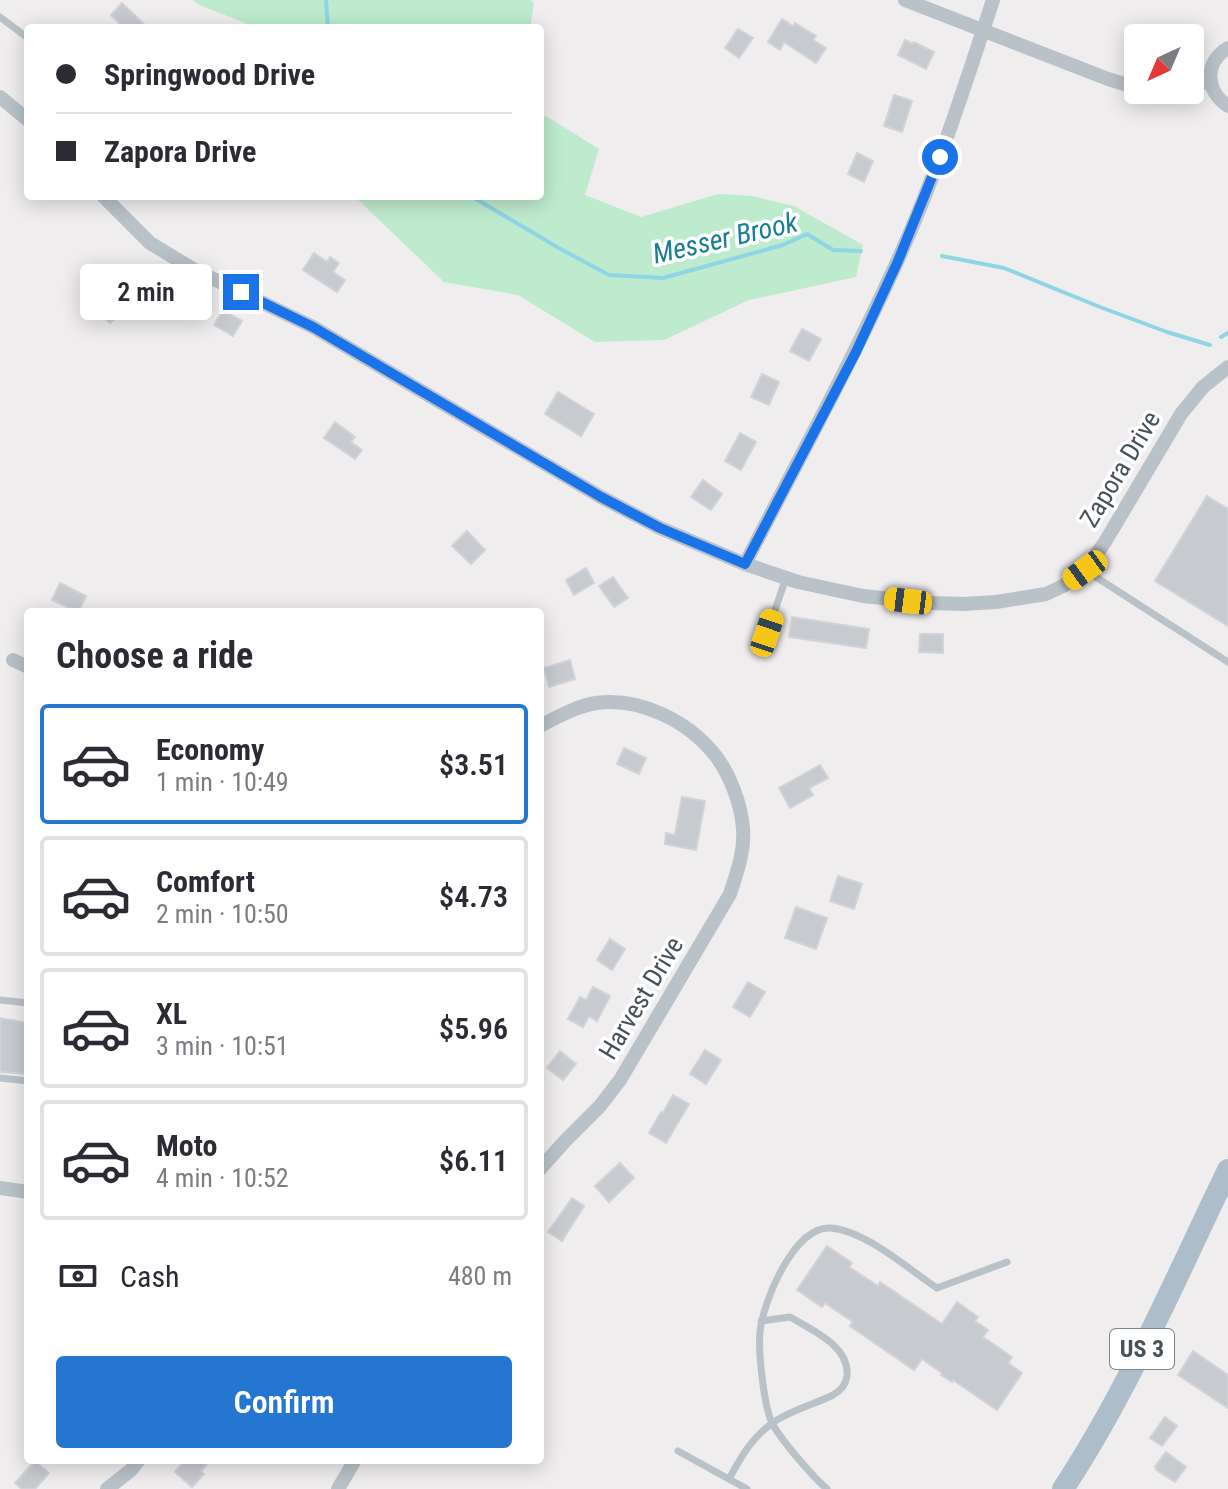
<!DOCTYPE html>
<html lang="en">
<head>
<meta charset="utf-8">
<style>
  body { margin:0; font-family:"Roboto Condensed",sans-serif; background:#f7f7f7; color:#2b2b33; height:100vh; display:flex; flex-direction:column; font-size:30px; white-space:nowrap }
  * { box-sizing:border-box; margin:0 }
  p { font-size:26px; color:#7c7c81 }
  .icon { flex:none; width:44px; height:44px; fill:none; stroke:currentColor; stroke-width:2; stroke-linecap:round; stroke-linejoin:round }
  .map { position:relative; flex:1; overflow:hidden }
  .panel { position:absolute; left:24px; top:608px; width:520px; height:856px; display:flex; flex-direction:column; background:#fff; border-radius:8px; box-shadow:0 4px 20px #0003 }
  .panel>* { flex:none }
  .top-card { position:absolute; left:24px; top:24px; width:520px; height:176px; border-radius:8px; box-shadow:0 4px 20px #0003; display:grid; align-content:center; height:176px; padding:0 32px; background:#fff }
  .needle { width:52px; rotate:224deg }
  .buttons { position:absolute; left:1124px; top:24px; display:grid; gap:16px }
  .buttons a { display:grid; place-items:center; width:80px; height:80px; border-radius:8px; background:#fff; box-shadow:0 4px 20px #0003; font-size:40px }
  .end { position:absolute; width:36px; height:36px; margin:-18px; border:10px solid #1a73e8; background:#fff; box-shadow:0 0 0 4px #fff }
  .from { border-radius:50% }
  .bubble { position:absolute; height:56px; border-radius:8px; background:#fff; box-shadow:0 4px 20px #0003; font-size:26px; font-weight:600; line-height:56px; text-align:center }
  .car { position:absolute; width:24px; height:48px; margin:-24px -12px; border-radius:10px; box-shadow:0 0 6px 2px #0007; background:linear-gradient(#f5c518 24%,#345 0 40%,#f5c518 0 76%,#345 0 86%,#f5c518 0) }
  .top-card b { display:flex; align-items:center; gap:28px; height:76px; font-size:30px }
  .top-card b+b { border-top:2px solid #e1e1e2 }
  .top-card i { width:20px; height:20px; background:#2b2b33 }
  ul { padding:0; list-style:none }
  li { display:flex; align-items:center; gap:24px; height:120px; margin:0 16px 12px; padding:0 16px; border:4px solid #e1e1e2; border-radius:8px }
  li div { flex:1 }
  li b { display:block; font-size:30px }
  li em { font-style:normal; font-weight:600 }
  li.selected { border-color:#2576d1 }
  li>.icon { width:72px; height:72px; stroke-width:1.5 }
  h2 { padding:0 32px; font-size:36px; line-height:96px }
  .pay { display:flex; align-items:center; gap:20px; height:88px; padding:0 32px; font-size:30px }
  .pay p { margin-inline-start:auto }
  .action { display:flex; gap:16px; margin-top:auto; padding:16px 32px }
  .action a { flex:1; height:92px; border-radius:8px; background:#2576d1; color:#fff; font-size:32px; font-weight:600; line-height:92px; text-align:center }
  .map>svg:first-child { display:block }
  .green { fill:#beebce }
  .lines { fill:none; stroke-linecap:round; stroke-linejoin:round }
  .stream { stroke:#8ed5e5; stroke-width:4 }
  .building { fill:#c7cacf; stroke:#d1d3d8; stroke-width:2 }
  .lane { stroke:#b9c2c9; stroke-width:7 }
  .street { stroke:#b9c2c9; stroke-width:14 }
  .primary { stroke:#aebdca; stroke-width:22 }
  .route { stroke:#1a73e8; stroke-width:10 }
  .labels { text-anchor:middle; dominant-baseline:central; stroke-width:7; stroke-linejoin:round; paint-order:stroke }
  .shield { fill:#fff; stroke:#7e858b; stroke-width:2 }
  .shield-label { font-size:24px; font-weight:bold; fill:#475159 }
  .street-label { font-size:26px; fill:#475159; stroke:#fff }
  .water-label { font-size:28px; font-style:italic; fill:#167e95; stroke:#fff }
</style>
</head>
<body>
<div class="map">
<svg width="1228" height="1489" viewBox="0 0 1228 1489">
  <rect width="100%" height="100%" fill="#efeded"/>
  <!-- green -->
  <g class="green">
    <path d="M193,0H531L534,3L530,28H251L243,22L199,5Z"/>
    <path d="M546,116L599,149L585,195L641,217L718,194L752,196L794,206L863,245L856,277L749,300L664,340L595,342L518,295L444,282L354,196H540V118Z"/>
  </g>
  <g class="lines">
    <!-- stream -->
    <g class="stream">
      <path d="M326,0L328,28"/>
      <path d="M471,196L557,247L609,275L663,278L783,245L807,234L833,250L861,251"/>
      <path d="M942,256L1004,268L1100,307L1167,332L1210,345"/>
      <path d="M1221,337L1228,333"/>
    </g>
  </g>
  <!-- building -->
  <g class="building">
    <path d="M122,3L148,28H124L111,15Z"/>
    <path d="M782,19L793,26L795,23L816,36L813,40L826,48L816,63L784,42L780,50L768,42Z"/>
    <path d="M738,29L753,38L739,58L725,48Z"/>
    <path d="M905,40L913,44L914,42L934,52L926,69L898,55Z"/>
    <path d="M894,95L912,101L902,132L884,126Z"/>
    <path d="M857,153L873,161L864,182L848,174Z"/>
    <path d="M314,253L327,262L330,257L339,263L333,272L345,280L337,292L303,270Z"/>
    <path d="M107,282L129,304L110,323L88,302Z"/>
    <path d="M223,310L242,321L233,336L214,325Z"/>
    <path d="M802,329L821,339L809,361L790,351Z"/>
    <path d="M762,374L779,382L769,405L751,397Z"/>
    <path d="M558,392L594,414L581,436L545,414Z"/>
    <path d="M335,422L355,437L351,442L362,450L355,459L324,438Z"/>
    <path d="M740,433L756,442L741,470L725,461Z"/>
    <path d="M703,480L722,494L711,510L691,497Z"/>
    <path d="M1207,496L1228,509V626L1155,581Z"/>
    <path d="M467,531L485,550L471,564L452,546Z"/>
    <path d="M586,568L594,583L574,595L566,580Z"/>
    <path d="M613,577L628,598L614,607L599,586Z"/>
    <path d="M60,583L86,596L78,612L52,600Z"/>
    <path d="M792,617L869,629L866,648L789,637Z"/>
    <path d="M920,634H943V653L919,652Z"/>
    <path d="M570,660L575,679L549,687L544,668Z"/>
    <path d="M624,748L646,758L639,774L617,764Z"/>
    <path d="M820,765L828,778L809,788L813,795L790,808L779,788Z"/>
    <path d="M682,797L705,801L696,850L665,844L666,833L675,835Z"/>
    <path d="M838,876L862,884L854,909L830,901Z"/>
    <path d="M796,907L827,918L816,949L785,938Z"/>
    <path d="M610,939L625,949L612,970L597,960Z"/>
    <path d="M748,982L765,992L750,1017L733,1007Z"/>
    <path d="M593,987L610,996L597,1021L589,1016L583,1027L568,1019L580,997L586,1000Z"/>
    <path d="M0,1018L28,1023V1074L0,1072Z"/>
    <path d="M705,1050L721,1060L706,1084L690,1074Z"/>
    <path d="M560,1051L576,1064L563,1080L547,1068Z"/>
    <path d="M673,1095L689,1104L666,1143L649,1133L661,1112L663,1113Z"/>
    <path d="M620,1163L634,1178L609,1202L595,1186Z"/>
    <path d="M572,1198L584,1206L562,1241L548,1232Z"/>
    <path d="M827,1246L852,1263L849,1267L878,1286L880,1282L942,1324L957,1302L978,1317L975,1321L988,1330L983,1337L1012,1357L1008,1363L1022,1373L997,1410L953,1380L952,1382L941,1375L942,1373L922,1359L914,1370L850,1326L853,1322L825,1303L822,1307L797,1290Z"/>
    <path d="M1193,1351L1228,1375V1408L1178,1375Z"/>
    <path d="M1165,1417L1177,1426L1162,1446L1150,1438Z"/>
    <path d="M1166,1452L1186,1467L1175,1482L1156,1470L1157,1468L1155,1467Z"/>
    <path d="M185,1460H210L201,1471L204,1474L192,1487L175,1472Z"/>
    <path d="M35,1461L49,1473L35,1489H22L15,1483Z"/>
  </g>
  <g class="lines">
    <!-- lane -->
    <g class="lane">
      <path d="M0,17L28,38"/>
      <path d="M1085,570L1228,662"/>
      <path d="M767,633L786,578"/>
      <path d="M0,1000L28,1003"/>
      <path d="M0,1078L28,1081"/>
      <path d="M678,1451L747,1489"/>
      <path d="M729,1479C741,1457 750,1440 771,1424C788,1411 813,1405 833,1395C840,1391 846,1384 847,1376C850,1346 812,1330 790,1317L761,1321"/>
      <path d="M827,1489C813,1477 781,1440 772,1423C764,1406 758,1352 760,1332C763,1302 794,1225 831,1228C866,1231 908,1269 937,1288L1007,1262"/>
    </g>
    <!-- street -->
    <g class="street">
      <path d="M905,0L1108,79L1138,88"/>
      <path d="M1228,48C1204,62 1205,91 1228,106"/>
      <path d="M1190,85L1210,82"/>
      <path d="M0,97L28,120"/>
      <path d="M103,196L150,243L193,269L313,327L601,497L660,528L745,564L798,582L863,596L930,603L963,604L996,602L1046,594L1063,586L1085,570L1105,542L1181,414L1203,387L1228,367"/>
      <path d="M745,564C796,464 850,366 896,264C935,179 964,89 993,0"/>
      <path d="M13,660L28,667"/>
      <path d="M540,726C557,717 577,706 596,703C640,697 688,721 715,755C730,774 741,804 743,828C745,851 737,872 730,894L620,1080L600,1106L565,1141L540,1169"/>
      <path d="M0,1188L28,1192"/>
      <path d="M107,1489L131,1470L139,1460"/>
      <path d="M338,1489L355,1460"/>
    </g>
    <!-- primary -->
    <path class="primary" d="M1063,1489C1129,1389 1176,1277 1228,1170"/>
  </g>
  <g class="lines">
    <!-- route -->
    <path class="route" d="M241,292L313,327L601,497L660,528L745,564L856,352L898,261L940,157"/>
  </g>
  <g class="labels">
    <!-- shield labels -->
    <rect class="shield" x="1110" y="1329" width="64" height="40" rx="6"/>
    <g class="shield-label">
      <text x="1142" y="1349">US 3</text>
    </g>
    <!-- street labels -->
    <g class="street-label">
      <text transform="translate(1120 469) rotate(-59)">Zapora Drive</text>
      <text transform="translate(641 998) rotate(-59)">Harvest Drive</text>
    </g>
    <!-- water labels -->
    <g class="water-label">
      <text transform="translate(725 238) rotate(-13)">Messer Brook</text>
    </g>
  </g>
</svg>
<div class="buttons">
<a><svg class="needle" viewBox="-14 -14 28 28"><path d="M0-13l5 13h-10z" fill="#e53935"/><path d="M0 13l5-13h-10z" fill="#7c7c81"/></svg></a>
</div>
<i class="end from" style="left:940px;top:157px"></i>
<i class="end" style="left:241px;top:292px"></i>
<div class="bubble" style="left:80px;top:264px;width:132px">2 min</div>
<i class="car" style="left:1085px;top:570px;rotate:234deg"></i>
<i class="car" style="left:908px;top:601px;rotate:277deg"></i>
<i class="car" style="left:767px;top:633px;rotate:19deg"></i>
<div class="top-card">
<b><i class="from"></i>Springwood Drive</b>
<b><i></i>Zapora Drive</b>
</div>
<section class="panel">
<h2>Choose a ride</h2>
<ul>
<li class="selected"><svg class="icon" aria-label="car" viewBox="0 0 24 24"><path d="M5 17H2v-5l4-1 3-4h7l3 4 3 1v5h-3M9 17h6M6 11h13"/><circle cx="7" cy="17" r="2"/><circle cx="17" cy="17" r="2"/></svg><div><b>Economy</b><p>1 min · 10:49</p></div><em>$3.51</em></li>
<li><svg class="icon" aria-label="car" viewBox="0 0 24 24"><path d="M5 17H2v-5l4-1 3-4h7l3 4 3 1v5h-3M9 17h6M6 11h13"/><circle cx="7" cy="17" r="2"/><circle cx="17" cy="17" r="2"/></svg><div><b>Comfort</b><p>2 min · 10:50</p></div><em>$4.73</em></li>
<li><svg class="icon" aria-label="car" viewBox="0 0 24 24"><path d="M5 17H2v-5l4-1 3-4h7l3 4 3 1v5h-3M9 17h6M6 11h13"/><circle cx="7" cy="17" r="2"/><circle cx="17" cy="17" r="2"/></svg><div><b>XL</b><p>3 min · 10:51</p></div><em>$5.96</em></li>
<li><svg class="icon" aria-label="car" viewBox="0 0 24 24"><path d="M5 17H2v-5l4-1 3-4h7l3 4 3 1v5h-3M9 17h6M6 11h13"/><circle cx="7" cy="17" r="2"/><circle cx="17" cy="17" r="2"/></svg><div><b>Moto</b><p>4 min · 10:52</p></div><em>$6.11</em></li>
</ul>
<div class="pay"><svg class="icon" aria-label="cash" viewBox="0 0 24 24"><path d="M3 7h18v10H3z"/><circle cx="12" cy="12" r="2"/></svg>Cash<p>480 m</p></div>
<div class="action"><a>Confirm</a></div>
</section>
</div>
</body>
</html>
